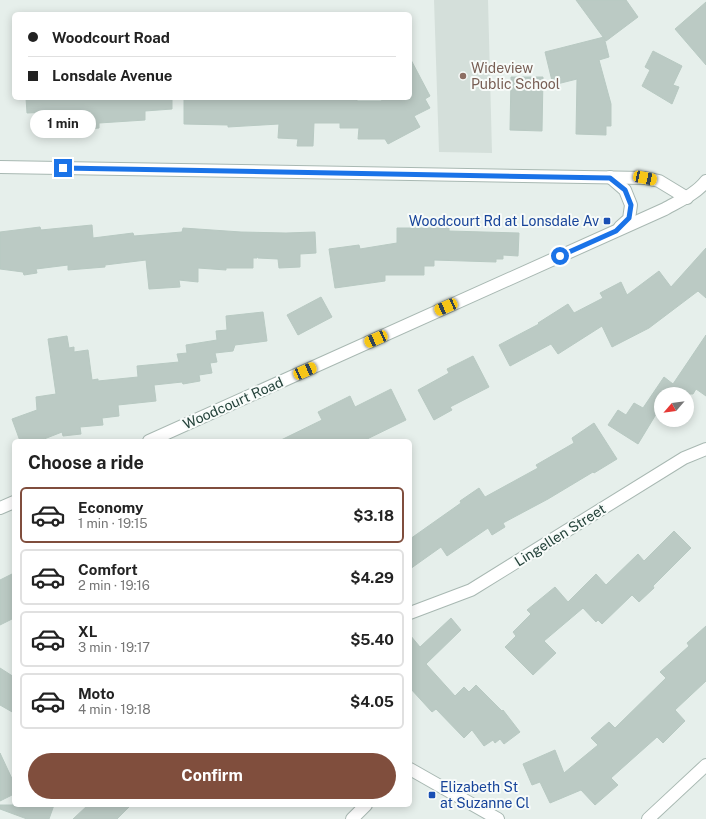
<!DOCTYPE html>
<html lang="en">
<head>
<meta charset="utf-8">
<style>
  body { margin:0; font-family:"Public Sans",sans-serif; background:#f2f2f2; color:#222; height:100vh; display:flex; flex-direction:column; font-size:15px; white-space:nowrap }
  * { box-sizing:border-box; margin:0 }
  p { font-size:13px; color:#767676 }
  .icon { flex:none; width:22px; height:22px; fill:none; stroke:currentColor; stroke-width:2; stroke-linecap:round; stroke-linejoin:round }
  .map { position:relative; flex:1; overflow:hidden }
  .sheet { position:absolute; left:12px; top:439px; width:400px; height:368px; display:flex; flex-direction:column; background:#fff; border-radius:6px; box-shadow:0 2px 10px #0003 }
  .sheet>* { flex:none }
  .hud { position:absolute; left:12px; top:12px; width:400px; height:88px; border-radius:6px; box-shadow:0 2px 10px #0003; display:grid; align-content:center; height:88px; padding:0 16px; background:#fff }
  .needle { width:26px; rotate:242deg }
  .buttons { position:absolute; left:654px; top:387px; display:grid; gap:8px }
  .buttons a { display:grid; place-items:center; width:40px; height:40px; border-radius:50%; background:#fff; box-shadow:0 2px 10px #0003; font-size:20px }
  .end { position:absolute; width:18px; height:18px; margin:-9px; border:5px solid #1a73e8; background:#fff; box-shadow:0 0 0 2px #fff }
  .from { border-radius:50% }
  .bubble { position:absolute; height:28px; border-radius:14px; background:#fff; box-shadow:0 2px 10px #0003; font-size:13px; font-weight:700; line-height:28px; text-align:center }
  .car { position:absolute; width:12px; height:24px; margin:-12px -6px; border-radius:5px; box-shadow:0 0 3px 1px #0007; background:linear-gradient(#f5c518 24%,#345 0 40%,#f5c518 0 76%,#345 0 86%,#f5c518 0) }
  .hud b { display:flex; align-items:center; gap:14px; height:38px; font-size:15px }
  .hud b+b { border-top:1px solid #e0e0e0 }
  .hud i { width:10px; height:10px; background:#222 }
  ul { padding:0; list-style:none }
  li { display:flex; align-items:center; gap:12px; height:56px; margin:0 8px 6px; padding:0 8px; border:2px solid #e0e0e0; border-radius:6px }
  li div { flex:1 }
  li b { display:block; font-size:15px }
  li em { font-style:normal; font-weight:700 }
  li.on { border-color:#804e3d }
  li>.icon { width:36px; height:36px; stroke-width:1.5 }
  h2 { padding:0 16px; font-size:18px; line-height:48px }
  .primary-button { display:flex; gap:8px; margin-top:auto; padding:8px 16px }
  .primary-button a { flex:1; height:46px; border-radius:24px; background:#804e3d; color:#fff; font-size:16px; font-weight:700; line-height:46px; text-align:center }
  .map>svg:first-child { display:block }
  .built { fill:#d4dfda }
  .building { fill:#bbcac4; stroke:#b8c9c2 }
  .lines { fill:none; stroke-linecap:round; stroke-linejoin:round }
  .street-casing { stroke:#a8b8b2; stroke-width:14 }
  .street { stroke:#fff; stroke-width:12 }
  .route { stroke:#1a73e8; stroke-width:5 }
  .education-dot { fill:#8d6e63; stroke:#f7fbf9; stroke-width:1.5 }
  .transit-dot { fill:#1a4fb4; stroke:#f7fbf9; stroke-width:1.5 }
  .labels { text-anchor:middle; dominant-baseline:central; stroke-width:4; stroke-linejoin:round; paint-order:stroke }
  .education-label { font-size:14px; fill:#785e54; stroke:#f7fbf9; text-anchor:start }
  .transit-label { font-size:14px; fill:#164399; stroke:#f7fbf9; text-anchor:end }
  .street-label { font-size:14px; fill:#24423a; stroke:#f7fbf9 }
</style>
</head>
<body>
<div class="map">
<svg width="706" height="819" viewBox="0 0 706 819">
  <rect width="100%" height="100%" fill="#e6efeb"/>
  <!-- built -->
  <path class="built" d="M434,0H488L492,153L439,152Z"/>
  <!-- building -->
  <g class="building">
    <path d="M576,0H626L638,17L606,41Z"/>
    <path d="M706,2V65L675,29Z"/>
    <path d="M604,37L609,57L599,60L611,104V126H606V135L576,134L577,79L553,85L545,52Z"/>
    <path d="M653,51L682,66L673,85L679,87L672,104L642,86L650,70L645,67Z"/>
    <path d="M410,58L430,96L425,99L430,108L414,116L420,127L388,144L385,139H358L359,128H340V123H314L313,146H297L298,139L278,138L279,124L228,127V125L184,124V98H357V101H381L386,98H410Z"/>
    <path d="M511,77H543L542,131L510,130Z"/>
    <path d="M26,98H172V109L145,111V120L99,123V128L74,130L73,111L27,113Z"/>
    <path d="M92,225L93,238L133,233L134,236L182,232L183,228L241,232L286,233L315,232L316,253L300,254V267L279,268L278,259L258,258L256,254L257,258H253V268H226V270L198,268V282L179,280L180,287L149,289L146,260L105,265V267L68,270V265L36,269L37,273L24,275L23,272L0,269V232L40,227L41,230Z"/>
    <path d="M397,228H449V231L519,233L518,256L503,255V259H496V262L434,260V266H424V275H385V281L335,288L329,249L359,245L360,249L397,243Z"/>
    <path d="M706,248V298L698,291L649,328L612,347L602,326L558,354L551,344L510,366L499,345L539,324L538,323L568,304L574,313L603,298L600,293L621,282L627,295L659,271L671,287Z"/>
    <path d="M321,297L332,317L298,335L287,315Z"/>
    <path d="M263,312L267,341L235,345L233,351L215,353L217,362L210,363L212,373L199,375L200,381L183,384L182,382L154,385L156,401L118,405L119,416L102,418L103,425L80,427L81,434L63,436L62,432L39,441H20L12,419L37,410L36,397L56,394L48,339L67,336L69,348L74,347V352L88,350L92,380L98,379V381L138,377L137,366L179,362L177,354L187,353L186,345L217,340L216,331L227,330L226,316Z"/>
    <path d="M706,335V396L696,389L693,394H661V406L638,444L608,425L618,410L626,415L634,403L643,408L664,377L673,384Z"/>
    <path d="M473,356L489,387L450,407L452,410L434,420L418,390L449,373L447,369Z"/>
    <path d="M391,389L406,420L363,441H279L322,420L318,412L350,396L355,407Z"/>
    <path d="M594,423L617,459L594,473L593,472L548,499L503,523L505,527L492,535L488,528L447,556L441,547L410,569V539L461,503L460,501L479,488L485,497L538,468L536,465L574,443L572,438Z"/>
    <path d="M674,531L691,548L653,586L654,588L639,602L632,595L602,624L598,620L596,622L583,608L544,641L556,653L533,675L505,647L516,636L513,632L531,614L527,610L555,587L568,602L596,574L606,585L638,554L644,561Z"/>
    <path d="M14,573V618L0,625V580Z"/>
    <path d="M451,618L461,630L426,664L455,696L464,687L469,692L476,685L502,711L503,710L520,732L504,744L500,739L495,743L493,740L484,746L472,730L464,738L436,709L432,712L410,688V635L420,647Z"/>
    <path d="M706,626V681L675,710L685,721L663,743L657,737L611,778L618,785L595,805L581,790L550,803L540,782L532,785L523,764L555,750L564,773L598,745L591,738L609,722L615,728L666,678L660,672L689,646L687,643Z"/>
    <path d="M0,668L14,677V713L0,705Z"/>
    <path d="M0,753L14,783V794L0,801Z"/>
    <path d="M0,805H54L49,819H27L0,809Z"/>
    <path d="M88,805H131L117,819H73Z"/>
  </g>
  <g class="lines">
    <!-- street casing -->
    <g class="street-casing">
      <g id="street">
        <path d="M0,167L645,178L659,181L687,198"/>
        <path d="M610,177L625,190L631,205L629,219L620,227"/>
        <path d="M149,441L665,209C679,201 696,194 706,181"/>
        <path d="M0,508L14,502"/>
        <path d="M410,613L471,590L684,458L706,449"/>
        <path d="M410,769L498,819"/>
        <path d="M352,819L366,805"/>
        <path d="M648,819L706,765"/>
      </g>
    </g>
    <!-- street -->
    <use href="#street" class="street"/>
  </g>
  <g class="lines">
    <!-- route -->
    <path class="route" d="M63,168L610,178L625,190L631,205L629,218L616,231L560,256"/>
  </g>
  <!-- markers -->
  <circle class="education-dot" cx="463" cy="76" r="4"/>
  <g class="transit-dot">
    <rect x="603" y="217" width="8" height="8" rx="2"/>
    <rect x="428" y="791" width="8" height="8" rx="2"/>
  </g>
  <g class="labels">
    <!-- education labels -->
    <g class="education-label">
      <text x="471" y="68">Wideview<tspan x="471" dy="16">Public School</tspan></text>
    </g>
    <!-- transit labels -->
    <g class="transit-label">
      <text x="599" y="221">Woodcourt Rd at Lonsdale Av</text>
      <text x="440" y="787" text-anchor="start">Elizabeth St<tspan x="440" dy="16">at Suzanne Cl</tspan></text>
    </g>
    <!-- street labels -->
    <g class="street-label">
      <text transform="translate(233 403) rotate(-24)">Woodcourt Road</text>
      <text transform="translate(560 535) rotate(-32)">Lingellen Street</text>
    </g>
  </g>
</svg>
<div class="buttons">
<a><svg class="needle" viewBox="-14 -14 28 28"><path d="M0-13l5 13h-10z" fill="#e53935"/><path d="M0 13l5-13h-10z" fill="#767676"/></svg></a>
</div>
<i class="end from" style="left:560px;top:256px"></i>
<i class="end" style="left:63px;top:168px"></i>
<div class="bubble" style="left:30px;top:110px;width:66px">1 min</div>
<i class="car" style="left:645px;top:178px;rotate:102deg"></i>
<i class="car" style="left:446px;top:307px;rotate:246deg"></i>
<i class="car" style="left:376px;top:339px;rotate:246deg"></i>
<i class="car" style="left:305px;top:371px;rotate:66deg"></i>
<div class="hud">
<b><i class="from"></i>Woodcourt Road</b>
<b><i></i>Lonsdale Avenue</b>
</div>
<section class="sheet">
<h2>Choose a ride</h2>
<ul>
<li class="on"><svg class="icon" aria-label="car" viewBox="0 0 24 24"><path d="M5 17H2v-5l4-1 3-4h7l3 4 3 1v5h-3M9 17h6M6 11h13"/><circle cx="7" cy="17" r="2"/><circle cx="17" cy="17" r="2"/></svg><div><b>Economy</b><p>1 min · 19:15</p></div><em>$3.18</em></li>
<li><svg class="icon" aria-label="car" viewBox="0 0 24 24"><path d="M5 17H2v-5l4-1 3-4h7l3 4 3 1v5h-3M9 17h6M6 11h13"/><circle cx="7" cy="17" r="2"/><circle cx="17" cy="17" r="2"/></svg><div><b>Comfort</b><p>2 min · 19:16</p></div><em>$4.29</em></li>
<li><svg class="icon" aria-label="car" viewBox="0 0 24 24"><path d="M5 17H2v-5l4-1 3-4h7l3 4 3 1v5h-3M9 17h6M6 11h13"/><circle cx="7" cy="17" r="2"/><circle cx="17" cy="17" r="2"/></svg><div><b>XL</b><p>3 min · 19:17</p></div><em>$5.40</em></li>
<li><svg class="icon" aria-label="car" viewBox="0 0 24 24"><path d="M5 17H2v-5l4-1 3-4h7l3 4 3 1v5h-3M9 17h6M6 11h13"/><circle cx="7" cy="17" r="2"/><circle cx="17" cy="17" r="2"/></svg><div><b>Moto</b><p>4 min · 19:18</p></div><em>$4.05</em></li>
</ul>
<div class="primary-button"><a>Confirm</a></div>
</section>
</div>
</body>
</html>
